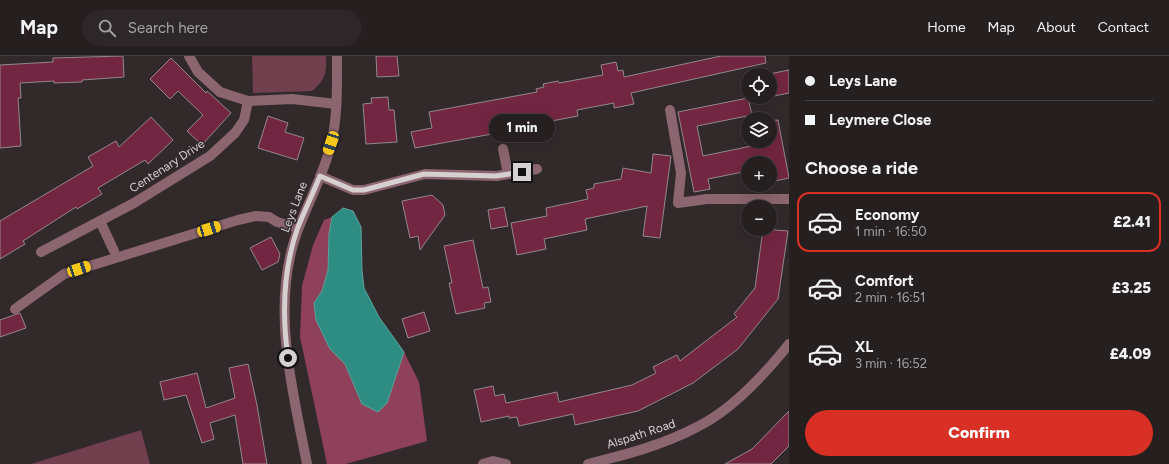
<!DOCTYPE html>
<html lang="en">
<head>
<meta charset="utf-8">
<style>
  body { margin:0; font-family:Figtree,sans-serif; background:#2e2729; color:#f1f3f6; height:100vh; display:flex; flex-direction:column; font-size:15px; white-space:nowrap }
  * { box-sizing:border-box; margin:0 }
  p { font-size:13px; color:#a4a2a5 }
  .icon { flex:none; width:22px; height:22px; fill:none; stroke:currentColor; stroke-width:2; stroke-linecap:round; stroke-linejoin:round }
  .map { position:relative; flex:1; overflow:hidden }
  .side { display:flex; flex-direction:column; background:#261f20; width:380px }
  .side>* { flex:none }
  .hud { display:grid; align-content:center; height:88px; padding:0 16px; background:#261f20 }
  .buttons { position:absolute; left:741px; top:12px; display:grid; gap:8px }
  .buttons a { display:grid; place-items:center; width:36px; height:36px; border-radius:50%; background:#261f20; box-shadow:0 4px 16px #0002,0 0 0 1px #423d3e; font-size:20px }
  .end { position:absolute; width:18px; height:18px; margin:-9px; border:5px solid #d6d0d1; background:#111; box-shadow:0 0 0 2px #111 }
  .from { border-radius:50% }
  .bubble { position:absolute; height:28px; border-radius:14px; background:#261f20; box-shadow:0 4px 16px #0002,0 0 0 1px #423d3e; font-size:13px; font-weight:800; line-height:28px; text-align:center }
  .car { position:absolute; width:12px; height:24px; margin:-12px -6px; border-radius:5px; box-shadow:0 0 3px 1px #0007; background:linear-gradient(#f5c518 24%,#345 0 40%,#f5c518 0 76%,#345 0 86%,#f5c518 0) }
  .hud b { display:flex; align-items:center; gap:14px; height:38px; font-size:15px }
  .hud b+b { border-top:1px solid #423d3e }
  .hud i { width:10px; height:10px; background:#f1f3f6 }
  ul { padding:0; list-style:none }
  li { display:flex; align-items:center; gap:12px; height:60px; margin:0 8px 6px; padding:0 8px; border:2px solid transparent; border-radius:12px }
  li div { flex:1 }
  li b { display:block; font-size:15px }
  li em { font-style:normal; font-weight:800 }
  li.selected { border-color:#d93025 }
  li>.icon { width:36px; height:36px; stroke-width:1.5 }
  h2 { padding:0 16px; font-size:18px; line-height:48px }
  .primary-button { display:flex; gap:8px; margin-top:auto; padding:8px 16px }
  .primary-button a { flex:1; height:46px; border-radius:24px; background:#d93025; color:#fff; font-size:16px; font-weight:800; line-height:46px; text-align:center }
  header { display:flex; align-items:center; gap:24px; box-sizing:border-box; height:56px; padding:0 20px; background:#261f20; border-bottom:1px solid #423d3e }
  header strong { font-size:19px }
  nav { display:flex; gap:22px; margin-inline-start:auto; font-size:14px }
  .search { width:280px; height:36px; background:#2e2729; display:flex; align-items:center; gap:10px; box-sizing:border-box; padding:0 14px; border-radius:22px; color:#a4a2a5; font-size:15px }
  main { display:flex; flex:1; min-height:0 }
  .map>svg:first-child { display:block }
  .green { fill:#713f4e }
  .forest { fill:#8f405a }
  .water { fill:#2d8d82; stroke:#60a19a }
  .building { fill:#732642; stroke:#93888b }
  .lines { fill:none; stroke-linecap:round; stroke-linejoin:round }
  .minor { stroke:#8b656f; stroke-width:10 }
  .route { stroke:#d6d0d1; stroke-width:5 }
  .labels { text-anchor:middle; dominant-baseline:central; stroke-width:3; stroke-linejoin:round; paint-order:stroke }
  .street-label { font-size:12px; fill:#d6d0d1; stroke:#32292b }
</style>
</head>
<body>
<header>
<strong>Map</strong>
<div class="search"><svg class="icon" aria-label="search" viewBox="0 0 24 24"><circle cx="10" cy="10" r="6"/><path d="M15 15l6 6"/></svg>Search here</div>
<nav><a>Home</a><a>Map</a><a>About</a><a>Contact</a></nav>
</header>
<main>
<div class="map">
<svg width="789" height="408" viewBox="0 0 789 408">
  <rect width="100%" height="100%" fill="#32292b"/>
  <!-- green -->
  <g class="green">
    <path d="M252,0H326C327,16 325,25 312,35L253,37Z"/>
    <path d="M141,374L150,408H31Z"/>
  </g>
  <!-- forest -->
  <path class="forest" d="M332,161L329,178L328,213L322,235L314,247L316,264L330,293L345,308L362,348L387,347L404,296L419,326L427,385L346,408H327L300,281L302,230L313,189L324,164Z"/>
  <!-- water -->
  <path class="water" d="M343,152L353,155L361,171L362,214L364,232L379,261L404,296L387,347L378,356L362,348L345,308L330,293L316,264L314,247L322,235L328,214L329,178L332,161Z"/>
  <!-- building -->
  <g class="building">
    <path d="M123,0L124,21L82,24V26L54,27V25L20,27L21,42H18L21,90L0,92V9L53,6V2Z"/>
    <path d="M376,0H397L399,20L377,21Z"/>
    <path d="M721,0H765L766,7L631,37L634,48L614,52V47L577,54L578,60L536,68V70L415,92L411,76L432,72L429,56L537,36L536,33L544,31L543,28L558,25L559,27L603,19L601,9L616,6L618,15L623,14L624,21Z"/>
    <path d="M171,2L206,37L207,35L231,57L202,89L187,75L203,59L178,35L170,43L150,23Z"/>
    <path d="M789,14V37L774,40L769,18Z"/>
    <path d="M388,41L389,54H394L397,86L366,88L363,48L372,47L371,42Z"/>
    <path d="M748,42L752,59L697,70L703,100L761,88L760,85H770V65L778,64L789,122L770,126V107H748V115L708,123L710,133L694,136L678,56Z"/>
    <path d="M268,60L288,67L285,76L304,82L297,104L258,92Z"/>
    <path d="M151,61L173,84L148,108L145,104L98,132L102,138L77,153L76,151L23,185L25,188L0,203V165L93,110L88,101L116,85L119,91Z"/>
    <path d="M653,98L671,100L660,182L643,180L647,150L585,163L587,174L544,183L546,193L517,199L511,167L547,160L546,152L588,143L586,134L594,132V128L621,123L623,112L651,117Z"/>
    <path d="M432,139L443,149L445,159L420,194L418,180L410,182L402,145Z"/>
    <path d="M504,151L508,170L491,173L488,154Z"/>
    <path d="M763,173L788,175L778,243L738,293L693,327L638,355L575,369L573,358L519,370L517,361L509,362V360L481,366L474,334L493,330L495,340L504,338L506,347L557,336L559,346L632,329L656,317L653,311L677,299L680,305L737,261L734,258L755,232Z"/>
    <path d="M271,181L280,198L278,206L262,214L250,192Z"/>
    <path d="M473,184L483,232L488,231L491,246L484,247L485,252L456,258L449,227H452L444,190Z"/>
    <path d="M424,256L430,275L408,282L402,263Z"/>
    <path d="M20,257L26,272L0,281V264Z"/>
    <path d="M248,308L257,349L267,408H243L235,359L210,367L214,383L202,387L186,339L164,344L160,326L197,317L206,352L235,342L229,312Z"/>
    <path d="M789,355V390L771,408H725L752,393Z"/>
  </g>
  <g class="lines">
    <!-- minor -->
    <g class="minor">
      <path d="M189,0L198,16L220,36L248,45L292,43L336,48"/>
      <path d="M670,54L681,117L678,147L707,143H789"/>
      <path d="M503,93L508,118"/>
      <path d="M320,120L353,134H364L425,118L497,120L537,113"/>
      <path d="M100,165L114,195"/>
      <path d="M41,196L134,147L210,100L235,77L244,64L248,45"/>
      <path d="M15,253L64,218L238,164L256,160L269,161L277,166L298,172"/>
      <path d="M307,408C294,340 275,270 290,201C298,162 322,127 331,88C338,60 337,28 337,0"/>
      <path d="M483,408L493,405L506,408"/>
      <path d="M588,408C625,399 663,389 697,371C732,354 765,318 789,288"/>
    </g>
  </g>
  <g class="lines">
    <!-- route -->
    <path class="route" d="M288,302C282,259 283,213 298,171C305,154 313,137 320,120L353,134H364L424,118L496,120L522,116"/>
  </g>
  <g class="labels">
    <!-- street labels -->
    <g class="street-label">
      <text transform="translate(167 110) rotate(-33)">Centenary Drive</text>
      <text transform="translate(294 151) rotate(-69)">Leys Lane</text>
      <text transform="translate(641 378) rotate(-18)">Alspath Road</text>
    </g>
  </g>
</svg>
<div class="buttons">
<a><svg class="icon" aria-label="locate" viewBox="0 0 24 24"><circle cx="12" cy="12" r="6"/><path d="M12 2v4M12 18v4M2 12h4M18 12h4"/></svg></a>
<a><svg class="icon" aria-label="layers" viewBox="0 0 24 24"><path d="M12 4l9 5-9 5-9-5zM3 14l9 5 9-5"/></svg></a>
<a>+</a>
<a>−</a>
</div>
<i class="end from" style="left:288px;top:302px"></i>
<i class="end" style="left:522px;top:116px"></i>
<div class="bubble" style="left:489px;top:58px;width:66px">1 min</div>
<i class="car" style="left:331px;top:87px;rotate:199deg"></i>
<i class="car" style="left:209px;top:173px;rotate:73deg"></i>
<i class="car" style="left:79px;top:213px;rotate:72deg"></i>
</div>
<section class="side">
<div class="hud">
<b><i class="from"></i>Leys Lane</b>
<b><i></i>Leymere Close</b>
</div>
<h2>Choose a ride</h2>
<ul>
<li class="selected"><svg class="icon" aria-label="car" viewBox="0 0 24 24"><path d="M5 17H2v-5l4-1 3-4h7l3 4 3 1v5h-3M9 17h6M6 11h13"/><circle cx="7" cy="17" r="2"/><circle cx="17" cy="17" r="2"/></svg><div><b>Economy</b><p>1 min · 16:50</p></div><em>£2.41</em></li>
<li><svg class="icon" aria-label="car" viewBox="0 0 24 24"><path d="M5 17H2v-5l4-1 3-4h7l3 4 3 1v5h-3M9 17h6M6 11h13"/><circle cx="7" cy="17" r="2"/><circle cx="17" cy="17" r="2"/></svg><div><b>Comfort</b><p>2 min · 16:51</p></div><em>£3.25</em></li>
<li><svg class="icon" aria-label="car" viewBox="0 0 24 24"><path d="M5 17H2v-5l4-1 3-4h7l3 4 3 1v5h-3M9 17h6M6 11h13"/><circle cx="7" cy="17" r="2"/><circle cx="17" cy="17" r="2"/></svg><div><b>XL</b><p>3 min · 16:52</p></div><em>£4.09</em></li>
</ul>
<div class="primary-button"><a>Confirm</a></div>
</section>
</main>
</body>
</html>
